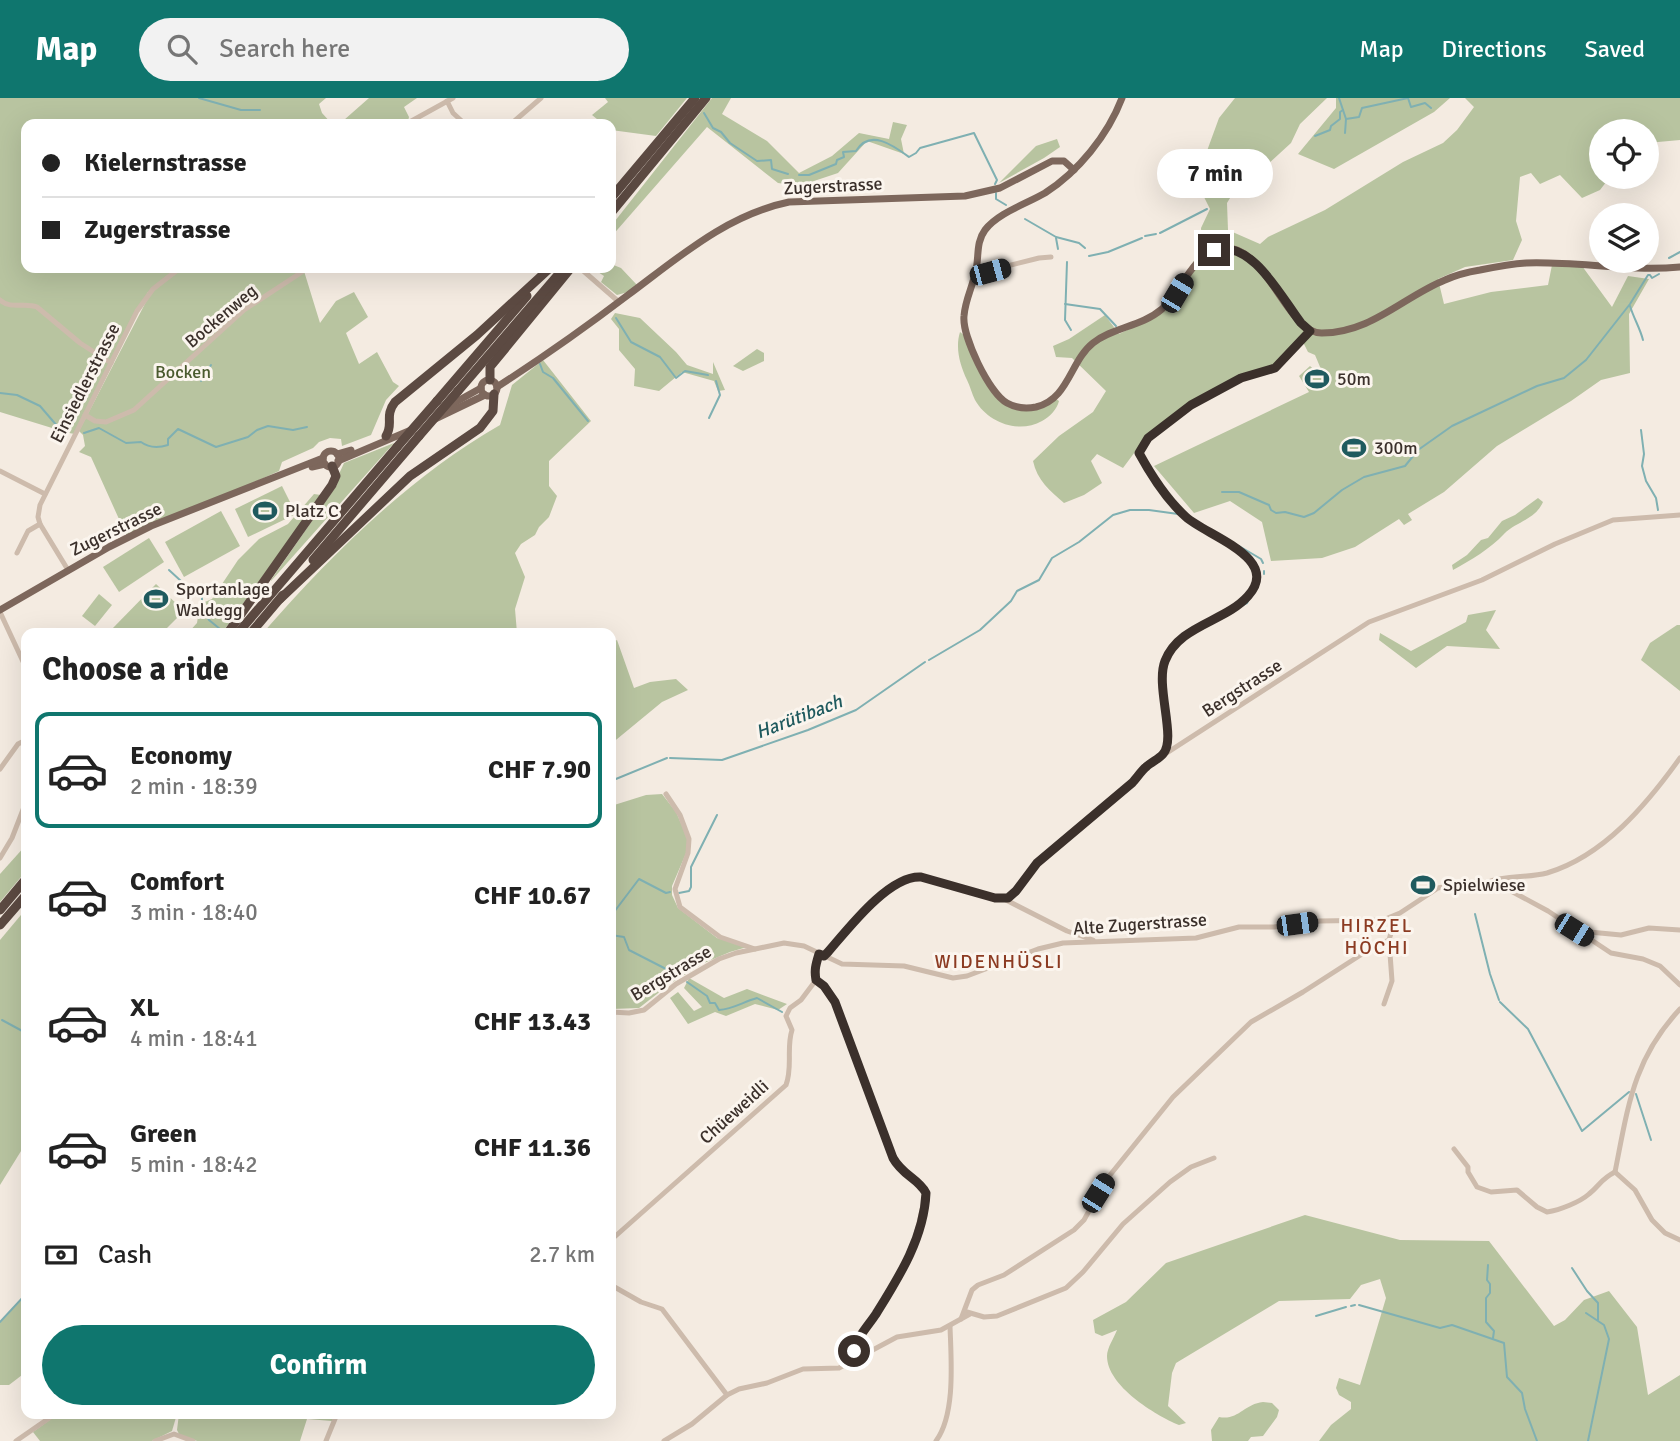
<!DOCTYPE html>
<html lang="en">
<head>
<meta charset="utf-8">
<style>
  body { margin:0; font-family:Signika,sans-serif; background:#f2f2f2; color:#222; height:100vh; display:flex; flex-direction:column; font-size:26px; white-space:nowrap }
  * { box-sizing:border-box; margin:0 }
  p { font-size:23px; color:#767676 }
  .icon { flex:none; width:38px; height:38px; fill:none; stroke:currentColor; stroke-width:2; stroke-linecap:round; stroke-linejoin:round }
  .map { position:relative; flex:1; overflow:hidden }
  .details { position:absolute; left:21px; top:530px; width:595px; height:791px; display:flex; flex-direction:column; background:#fff; border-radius:14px; box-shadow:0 7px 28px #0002 }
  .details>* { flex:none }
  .guide { position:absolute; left:21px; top:21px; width:595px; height:154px; border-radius:14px; box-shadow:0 7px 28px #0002; display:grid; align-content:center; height:154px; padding:0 21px; background:#fff }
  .controls { position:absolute; left:1589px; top:21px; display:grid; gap:14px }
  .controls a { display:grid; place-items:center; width:70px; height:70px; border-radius:50%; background:#fff; box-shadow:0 7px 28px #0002; font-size:35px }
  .end { position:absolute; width:32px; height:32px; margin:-16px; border:9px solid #3b302b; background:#fff; box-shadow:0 0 0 4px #fff }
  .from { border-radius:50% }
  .bubble { position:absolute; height:49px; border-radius:24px; background:#fff; box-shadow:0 7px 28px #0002; font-size:23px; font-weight:700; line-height:49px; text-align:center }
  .car { position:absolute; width:21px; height:42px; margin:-21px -10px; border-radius:9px; box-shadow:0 0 5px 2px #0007; background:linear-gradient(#222 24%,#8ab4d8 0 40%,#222 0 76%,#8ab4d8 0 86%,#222 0) }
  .guide b { display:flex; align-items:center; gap:24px; height:66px; font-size:26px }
  .guide b+b { border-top:2px solid #e0e0e0 }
  .guide i { width:18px; height:18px; background:#222 }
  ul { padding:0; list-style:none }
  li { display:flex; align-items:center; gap:21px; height:116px; margin:0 14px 10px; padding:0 7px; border:4px solid transparent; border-radius:14px }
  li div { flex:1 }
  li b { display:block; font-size:26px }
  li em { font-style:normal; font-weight:700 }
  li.on { border-color:#0f766e }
  li>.icon { width:63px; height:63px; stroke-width:1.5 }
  h2 { padding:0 21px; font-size:32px; line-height:84px }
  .pay { display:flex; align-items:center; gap:18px; height:77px; padding:0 21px; font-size:26px }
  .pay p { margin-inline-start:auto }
  .primary-button { display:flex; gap:14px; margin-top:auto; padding:14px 21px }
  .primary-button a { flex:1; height:80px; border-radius:42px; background:#0f766e; color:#fff; font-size:28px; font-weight:700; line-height:80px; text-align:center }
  header { display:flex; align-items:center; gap:42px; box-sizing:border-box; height:98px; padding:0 35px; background:#0f766e; color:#fff }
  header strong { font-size:33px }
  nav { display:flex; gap:38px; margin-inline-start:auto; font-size:24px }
  .search { width:490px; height:63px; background:#f2f2f2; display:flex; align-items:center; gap:18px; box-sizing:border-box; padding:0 24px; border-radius:38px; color:#767676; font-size:26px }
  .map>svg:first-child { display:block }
  .green { fill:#b8c4a0 }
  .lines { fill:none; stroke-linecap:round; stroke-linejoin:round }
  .stream { stroke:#7fb0b2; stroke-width:2 }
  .minor { stroke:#cdbbac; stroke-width:5 }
  .major { stroke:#7d675c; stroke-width:7 }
  .highway { stroke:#5c4a42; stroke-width:9 }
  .highway-bridge { stroke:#5c4a42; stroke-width:9 }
  .route { stroke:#3b302b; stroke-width:9 }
  .labels { text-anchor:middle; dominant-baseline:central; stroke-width:6; stroke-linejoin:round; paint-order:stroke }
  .street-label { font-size:18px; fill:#3b302b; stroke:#fbf5ee }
  .park-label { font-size:18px; fill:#4a5a2e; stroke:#fbf5ee }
  .poi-label { font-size:18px; fill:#3b302b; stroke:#fbf5ee; text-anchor:start }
  .water-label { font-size:19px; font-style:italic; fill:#1f5a5e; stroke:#fbf5ee }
  .neighbourhood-label { font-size:19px; letter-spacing:2px; fill:#8c3b22; stroke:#fbf5ee }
</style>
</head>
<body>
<header>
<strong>Map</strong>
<div class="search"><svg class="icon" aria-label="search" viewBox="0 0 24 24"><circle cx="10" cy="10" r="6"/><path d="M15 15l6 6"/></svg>Search here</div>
<nav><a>Map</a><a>Directions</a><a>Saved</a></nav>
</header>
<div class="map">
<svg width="1680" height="1343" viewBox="0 0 1680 1343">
  <rect width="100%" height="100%" fill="#f4ebe1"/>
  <!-- green -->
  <g class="green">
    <path d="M0,0H326L319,6L322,15L332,26H26V170H295L304,173L320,225L336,203L354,194L368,219L346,235L359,266L377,254L393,284L399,288L386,302L371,337L342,348L341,341L330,340L319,344L313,350L282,364L279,373L128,441L91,359L79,354L85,348L83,337L79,333L150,196L148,194L75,336L69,335L64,344L52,330L0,314Z"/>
    <path d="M369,0H417L404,9L409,19L408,23L403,26H343L344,22Z"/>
    <path d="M605,0H687L656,38L611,32V26H603L592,17L608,4Z"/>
    <path d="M712,0H731L722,16L767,43L799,75L832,58L859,35L889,41L893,24L907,27L901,41L904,56L867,43L838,75L799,88L778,85L707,29L611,139V128Z"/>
    <path d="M1235,0H1327L1300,26L1291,45L1268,66L1262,62L1243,79L1227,105L1228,132L1260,146L1268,139L1325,112L1403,64L1443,45L1457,32L1474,9L1465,0H1680V42L1647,45V33H1601V79H1610L1600,92L1582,100L1560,77L1540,86L1531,75L1520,79L1516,123L1522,142L1513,162L1465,169L1438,181L1444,206L1491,194L1548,187L1552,167L1582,168L1612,209L1628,178L1649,181L1629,216L1630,275L1601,282L1571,303L1497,348L1444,394L1408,416L1412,422L1404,427L1399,421L1355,449L1322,460L1271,463L1262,424L1230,403L1194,415L1154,368L1309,294L1299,278L1310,268L1326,283L1315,257L1308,254L1301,240L1273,268L1240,279L1154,333L1143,343L1123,370L1097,356L1091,363L1102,385L1084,397L1064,405C1050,393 1037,382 1033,363L1059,338L1093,314L1106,293L1072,260L1056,259L1053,248L1069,241L1105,217L1119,236L1157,217L1202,151L1201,130L1210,111L1196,83L1219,20Z"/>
    <path d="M1336,0H1450L1434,14L1334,71L1298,56L1336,10Z"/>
    <path d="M1057,41L1060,49L1044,60L999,85L1036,48Z"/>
    <path d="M611,166L621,170L637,187L628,194L617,197L601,184L604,178L598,174L601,170H611Z"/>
    <path d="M615,215L640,220L676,254L687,267L713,276V264L725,292L718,293L714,283L682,274L659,293L634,288L635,271L619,252V231L611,221Z"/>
    <path d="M960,234L965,238C974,260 989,310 1018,311C1030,312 1045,304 1056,301L1059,303C1057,311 1050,319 1042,323C1019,336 988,325 975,302C972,296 970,288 967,282C960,267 955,250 960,234Z"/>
    <path d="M757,251L764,255V263L743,273L733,268Z"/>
    <path d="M543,262L591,323L549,363V388L557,398L549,419L539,429L535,437L521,446L515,455L525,479L515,511L517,535L262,536C332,456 408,380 500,327L512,287Z"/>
    <path d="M394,345L271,483V482L337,387L339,376L344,365Z"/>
    <path d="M282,388L296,416L248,439L235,411Z"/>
    <path d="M314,396L321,397L222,535L187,536L197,525L200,506L212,501L238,462L259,441L288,426Z"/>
    <path d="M1538,400L1543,404C1535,422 1517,423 1504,436C1490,451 1471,462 1453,472L1452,467L1467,457L1481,442L1488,440L1502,423L1515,417Z"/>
    <path d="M221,413L240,448L184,479L165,444Z"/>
    <path d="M149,440L164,464L119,494L103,469Z"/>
    <path d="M156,486L184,513L162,535H116L112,531Z"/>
    <path d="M99,496L112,507L95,528L82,518Z"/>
    <path d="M1496,512L1486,532L1500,551L1447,548L1416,570L1379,542L1380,535L1411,553L1466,524L1468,517Z"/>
    <path d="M1677,527H1680V593L1641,562L1650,545Z"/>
    <path d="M617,542L634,590L650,584L676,581L688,592L662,604L611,646V545Z"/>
    <path d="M662,696L676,714L688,741L687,753L672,788V797L678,810L717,840L747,849L730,854L704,865L671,885L639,910L611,911V708L646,697Z"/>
    <path d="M26,747V773L0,804V776Z"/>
    <path d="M26,811V1045L0,1087V842Z"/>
    <path d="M689,880L724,900L747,891L787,906L778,912L755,906L726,918L715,914L688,926L670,900L678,894L694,913L702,909L684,890Z"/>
    <path d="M1305,1117L1400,1142L1489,1143L1554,1228L1565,1222L1584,1202L1609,1193L1637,1229L1648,1297L1680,1277V1343H1319L1331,1327L1351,1311V1304L1339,1297L1336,1290L1339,1280L1360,1287L1386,1200L1380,1181L1361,1187L1350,1201L1279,1203L1176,1265L1172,1275L1168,1308L1186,1325L1179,1327C1155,1317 1107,1288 1107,1258C1107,1250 1114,1240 1117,1232L1102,1238L1095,1235L1093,1222L1126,1204L1166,1165Z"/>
    <path d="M26,1197V1274L9,1287H0V1225Z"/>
    <path d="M1263,1304L1272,1305L1279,1312L1277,1319L1263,1338L1251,1339L1248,1343H1212L1211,1332L1219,1319C1238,1323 1244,1306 1263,1304Z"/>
    <path d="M58,1316H177L172,1333L152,1343H40L33,1334Z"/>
    <path d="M179,1316H335L332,1323L307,1321L300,1343H197L179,1336L177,1332Z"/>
  </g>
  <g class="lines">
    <!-- stream -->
    <g class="stream">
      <path d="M199,0L241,12H260"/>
      <path d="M1339,0L1346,21L1345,35"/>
      <path d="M704,15L713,30L721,34L730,45L757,63L771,62L772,71L788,76"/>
      <path d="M1346,21L1359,19L1362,10L1408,0L1411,9L1425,5L1431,10"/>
      <path d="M1315,38L1330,32L1331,28L1340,21V14L1343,12"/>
      <path d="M799,77H809L836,66L837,62L844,59L843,54L856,53C870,30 894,48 909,59L916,55L920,50L974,35L997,82L995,86"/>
      <path d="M996,95V101L1006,107"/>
      <path d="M1025,121L1056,139L1079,145L1085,150"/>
      <path d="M1160,135L1207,111"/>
      <path d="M1145,138L1156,136"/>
      <path d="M1056,140L1058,151"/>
      <path d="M1089,158L1108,154L1142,140"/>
      <path d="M1669,160L1680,154"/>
      <path d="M1067,164L1065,222L1071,232"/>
      <path d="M1065,206L1100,211L1116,228"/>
      <path d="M1630,208C1634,221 1640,230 1643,242"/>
      <path d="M616,220L631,244L660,259L676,280L685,273L708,277"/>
      <path d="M540,266L543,274L553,280L588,323"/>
      <path d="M201,283L211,267"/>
      <path d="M0,295L17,297L40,308L58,329"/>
      <path d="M709,320L720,297L716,283"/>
      <path d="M1641,332L1644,356L1642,368L1646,383L1656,400L1658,412"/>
      <path d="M84,335L99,330L126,345L141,344C149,350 158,350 168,347V341L178,331L216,349L248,339L257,332L268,328L293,332L307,329"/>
      <path d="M1222,394H1239L1269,407L1271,412L1276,415L1285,414L1304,419L1314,415L1342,392L1364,379L1405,368L1418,352L1452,328L1537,288L1564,280L1586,262L1630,206L1648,177H1650L1652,180L1659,176"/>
      <path d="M1239,448L1261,461L1263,465"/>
      <path d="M169,472L194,495"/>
      <path d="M1264,476V473"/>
      <path d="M198,498L202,499V503"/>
      <path d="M1239,509L1247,505L1250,499"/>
      <path d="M202,510L209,522L220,531"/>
      <path d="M929,562L980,532L1011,503L1017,493L1039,482L1052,460L1079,444L1113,417L1130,412H1149L1178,416"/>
      <path d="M1164,591L1167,603"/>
      <path d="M670,660L722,662L808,632L856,612L925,564"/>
      <path d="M611,683L667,660"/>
      <path d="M679,795L689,793L691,789V769L717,717"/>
      <path d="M1475,816L1490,876L1499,902"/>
      <path d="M611,818L639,781L666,795L670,794"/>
      <path d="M611,837L624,839L629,852L668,872L669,876L680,878"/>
      <path d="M687,884L707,898L710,905H715L719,912C733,911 743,904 757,900L782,914"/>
      <path d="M1500,904L1528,931L1582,1033L1629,994"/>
      <path d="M2,922L26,935"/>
      <path d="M1636,996L1651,1042"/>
      <path d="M1488,1167L1487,1182L1490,1186V1195L1486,1200V1224L1494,1233L1493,1240"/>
      <path d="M1572,1170L1587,1193L1598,1205V1222"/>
      <path d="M1359,1207L1440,1230L1452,1227L1504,1245L1507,1279L1522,1295L1525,1311L1537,1343"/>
      <path d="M1351,1208L1355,1207"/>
      <path d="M1586,1215L1604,1227L1609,1241L1588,1343"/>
      <path d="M1316,1218L1346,1209"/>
      <path d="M0,1224L26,1196"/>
    </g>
    <!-- minor -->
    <g class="minor">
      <path d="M447,3L453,15L465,26"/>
      <path d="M406,26L453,0"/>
      <path d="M511,26L541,0"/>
      <path d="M580,170L619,204"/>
      <path d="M975,176L1039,160L1051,159"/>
      <path d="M0,202C11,212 24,204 37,209L80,245L111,265"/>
      <path d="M85,317L95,323L106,324L134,312L244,212L308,170"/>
      <path d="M0,373L45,396"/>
      <path d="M17,455L28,433L40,426"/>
      <path d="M68,472L40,426L38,419L40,407L137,213L153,191L180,170"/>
      <path d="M0,514L26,570"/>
      <path d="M1164,656C1176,626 1153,593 1166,562C1181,525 1230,524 1251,494C1277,458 1201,434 1182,415C1165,398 1150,376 1139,355L1148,340L1191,307L1241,280L1275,270L1310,233"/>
      <path d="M0,671L18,646L26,642"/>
      <path d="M666,696L680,717L689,741L688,755L675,791L680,809L720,839L755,851"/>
      <path d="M0,760L12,740L26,704"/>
      <path d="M1488,784C1505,777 1528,780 1547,775C1604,758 1647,706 1680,660"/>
      <path d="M1004,801L1067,833L1093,842"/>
      <path d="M1579,833L1621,837L1649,830L1680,832"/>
      <path d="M819,857L814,873L816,882L824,888L835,904L893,1060C903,1078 918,1080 926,1095L913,1150L880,1210L857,1243L854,1253L856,1262"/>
      <path d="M824,858C850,837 883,776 921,779L995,800H1008L1016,793L1037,765L1132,685L1145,669L1369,524L1482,482L1555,446L1613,422L1680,417"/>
      <path d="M1384,906L1392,883L1389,842L1391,835L1390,820"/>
      <path d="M611,914L629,915L644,912L676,886L719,861L736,855L784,845L804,848L842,866L904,868L953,880L967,878L1038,851L1063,845L1196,840L1239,829H1274L1320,823L1383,822L1400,815L1438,790L1468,784H1488L1511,793L1548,813L1611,855L1643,861L1660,868L1680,887"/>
      <path d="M1454,1051L1468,1069V1074L1477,1089L1491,1094L1517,1092L1537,1109L1547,1114C1560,1112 1580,1104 1589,1096C1600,1087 1601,1081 1615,1074"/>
      <path d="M1615,1074C1628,1009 1633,961 1680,911"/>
      <path d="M1615,1074L1635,1092L1652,1122L1665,1135L1680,1142"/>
      <path d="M611,1142L786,987C793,969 786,950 792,932L786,918L790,910L801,902L816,882"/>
      <path d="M611,1187L641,1204L662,1211L727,1297"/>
      <path d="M967,1214L984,1219L997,1218L1066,1190L1083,1174L1123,1126L1170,1084L1191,1069L1214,1060"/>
      <path d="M961,1221L972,1192L978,1187L1004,1177L1074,1132L1084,1122L1106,1082L1173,999L1251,924L1303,894L1373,849L1389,842"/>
      <path d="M16,1343L55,1316"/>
      <path d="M155,1343L174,1336L193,1343"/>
      <path d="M326,1343L337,1316"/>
      <path d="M664,1343L692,1326L727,1297L739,1291L767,1285L803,1271L839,1270L897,1239L941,1232L970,1216"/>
      <path d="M936,1343C956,1316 951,1261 950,1228"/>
    </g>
    <!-- major -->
    <g class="major">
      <path d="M1122,0C1108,37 1078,74 1045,95C1026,106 998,115 985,132C976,144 979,158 976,172C973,188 965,202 964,218C962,238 989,295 1007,305C1016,310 1026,311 1036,309C1069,301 1070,263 1093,245C1113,229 1141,229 1162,211C1179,195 1194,157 1217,151C1265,138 1285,236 1322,235C1371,235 1403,199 1445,182C1456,177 1468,174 1480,172C1495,169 1511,166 1526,165C1577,163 1629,174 1680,169"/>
      <circle cx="489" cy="290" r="8"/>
      <path d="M497,289C542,260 586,229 628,197C678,160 726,117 789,104L965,98L1000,90L1052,63H1064L1074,72"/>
      <path d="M445,310L481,290"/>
      <path d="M435,321L485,297"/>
      <circle cx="331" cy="361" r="8"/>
      <path d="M337,356L351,352"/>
      <path d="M338,363L411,332"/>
      <path d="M312,369L325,366"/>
      <path d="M0,512L109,449L151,428L323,360"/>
    </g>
    <!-- highway -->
    <g class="highway">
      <path d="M611,100L695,0"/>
      <path d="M611,115L706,0"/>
      <path d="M490,282V269L571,170"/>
      <path d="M458,293L564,170"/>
      <path d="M437,303L527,198"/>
      <path d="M386,338C394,326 384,318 395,304L477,237L550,170"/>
      <path d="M313,462L419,338"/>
      <path d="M280,501L410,378L480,330L493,313L494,296"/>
      <path d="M227,536L332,387L336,378L332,368"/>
      <path d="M237,536L397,349"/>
      <path d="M250,536L283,497"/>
      <path d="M0,812L26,781"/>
      <path d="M0,827L26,797"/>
    </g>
    <!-- highway-bridge -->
    <g class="highway-bridge">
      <path d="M419,338L458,293"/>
      <path d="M397,349L437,303"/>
    </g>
  </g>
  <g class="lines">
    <!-- route -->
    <path class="route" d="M854,1253C857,1239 868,1228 876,1216C899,1179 924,1140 926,1095C918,1080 903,1078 893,1060L835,904L824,888L816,882C814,872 816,866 819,856L824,858L828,854C848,831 889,777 921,779L995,800H1008L1016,793L1037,765L1132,685C1137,680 1141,673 1146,669C1151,664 1159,661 1163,656C1177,641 1155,588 1165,563C1179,527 1225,524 1248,498C1282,460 1207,438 1186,419C1167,402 1151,377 1139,355L1148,340L1191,307L1241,280L1275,270L1310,233L1301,225C1281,199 1252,141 1214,152"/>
  </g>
  <!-- icons -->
  <defs>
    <g id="stadium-bare" transform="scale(1.89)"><path d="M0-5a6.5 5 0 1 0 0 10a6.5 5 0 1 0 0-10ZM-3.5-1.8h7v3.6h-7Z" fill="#1f5a5e" stroke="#fbf5ee" stroke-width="2.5" paint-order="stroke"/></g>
  </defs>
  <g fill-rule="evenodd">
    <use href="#stadium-bare" x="1317" y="281"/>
    <use href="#stadium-bare" x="1354" y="350"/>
    <use href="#stadium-bare" x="265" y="413"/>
    <use href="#stadium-bare" x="156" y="501"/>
    <use href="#stadium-bare" x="1423" y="787"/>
  </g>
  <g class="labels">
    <!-- street labels -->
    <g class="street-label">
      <text transform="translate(833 88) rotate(-3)">Zugerstrasse</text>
      <text transform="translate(221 218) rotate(-40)">Bockenweg</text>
      <text transform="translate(85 285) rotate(-63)">Einsiedlerstrasse</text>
      <text transform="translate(116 431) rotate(-26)">Zugerstrasse</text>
      <text transform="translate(1242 590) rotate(-33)">Bergstrasse</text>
      <text transform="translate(1140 826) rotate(-4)">Alte Zugerstrasse</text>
      <text transform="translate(671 875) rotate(-31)">Bergstrasse</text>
      <text transform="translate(734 1014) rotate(-42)">Chüeweidli</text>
    </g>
    <!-- park labels -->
    <g class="park-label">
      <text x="183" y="274">Bocken</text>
    </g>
    <!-- poi labels -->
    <g class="poi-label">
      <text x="1337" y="281">50m</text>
      <text x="1374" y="350">300m</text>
      <text x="285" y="413">Platz C</text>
      <text x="176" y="491">Sportanlage<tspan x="176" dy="21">Waldegg</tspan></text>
      <text x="1443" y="787">Spielwiese</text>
    </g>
    <!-- water labels -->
    <g class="water-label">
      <text transform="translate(799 619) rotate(-21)">Harütibach</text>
    </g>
    <!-- neighbourhood labels -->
    <g class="neighbourhood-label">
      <text x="1377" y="828">HIRZEL<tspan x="1377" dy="22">HÖCHI</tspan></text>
      <text x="999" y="864">WIDENHÜSLI</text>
    </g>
  </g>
</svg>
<div class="controls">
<a><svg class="icon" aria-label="locate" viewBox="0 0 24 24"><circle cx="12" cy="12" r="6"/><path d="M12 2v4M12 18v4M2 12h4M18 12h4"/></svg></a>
<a><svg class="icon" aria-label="layers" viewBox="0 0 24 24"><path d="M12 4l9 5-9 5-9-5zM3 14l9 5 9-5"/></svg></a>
</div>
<i class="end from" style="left:854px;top:1253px"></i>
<i class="end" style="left:1214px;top:152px"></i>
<div class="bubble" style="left:1157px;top:51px;width:116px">7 min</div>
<i class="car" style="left:990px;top:174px;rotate:75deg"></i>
<i class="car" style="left:1177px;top:195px;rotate:31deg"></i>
<i class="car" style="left:1297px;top:826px;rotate:82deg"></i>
<i class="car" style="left:1574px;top:832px;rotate:122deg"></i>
<i class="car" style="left:1098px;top:1095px;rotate:32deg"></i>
<div class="guide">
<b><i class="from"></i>Kielernstrasse</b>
<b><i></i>Zugerstrasse</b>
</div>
<section class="details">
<h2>Choose a ride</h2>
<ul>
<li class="on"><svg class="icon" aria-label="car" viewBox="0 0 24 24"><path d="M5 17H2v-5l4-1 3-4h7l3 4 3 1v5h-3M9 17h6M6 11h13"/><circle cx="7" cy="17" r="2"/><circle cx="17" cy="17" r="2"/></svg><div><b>Economy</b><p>2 min · 18:39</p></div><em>CHF 7.90</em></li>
<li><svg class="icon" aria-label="car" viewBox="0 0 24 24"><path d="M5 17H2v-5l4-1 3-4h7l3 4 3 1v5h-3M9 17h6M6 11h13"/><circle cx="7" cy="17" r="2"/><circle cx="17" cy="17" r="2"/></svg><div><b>Comfort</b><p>3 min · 18:40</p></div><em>CHF 10.67</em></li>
<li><svg class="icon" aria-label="car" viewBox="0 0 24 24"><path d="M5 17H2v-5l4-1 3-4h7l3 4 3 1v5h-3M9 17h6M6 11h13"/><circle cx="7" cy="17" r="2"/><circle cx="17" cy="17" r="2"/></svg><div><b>XL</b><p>4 min · 18:41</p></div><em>CHF 13.43</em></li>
<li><svg class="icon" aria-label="car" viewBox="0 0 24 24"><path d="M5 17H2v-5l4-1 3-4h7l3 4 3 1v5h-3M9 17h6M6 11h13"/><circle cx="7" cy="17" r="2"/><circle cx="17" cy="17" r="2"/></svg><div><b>Green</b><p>5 min · 18:42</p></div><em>CHF 11.36</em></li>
</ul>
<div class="pay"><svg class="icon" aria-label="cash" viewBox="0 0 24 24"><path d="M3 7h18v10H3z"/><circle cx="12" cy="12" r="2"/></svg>Cash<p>2.7 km</p></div>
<div class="primary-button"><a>Confirm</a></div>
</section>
</div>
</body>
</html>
